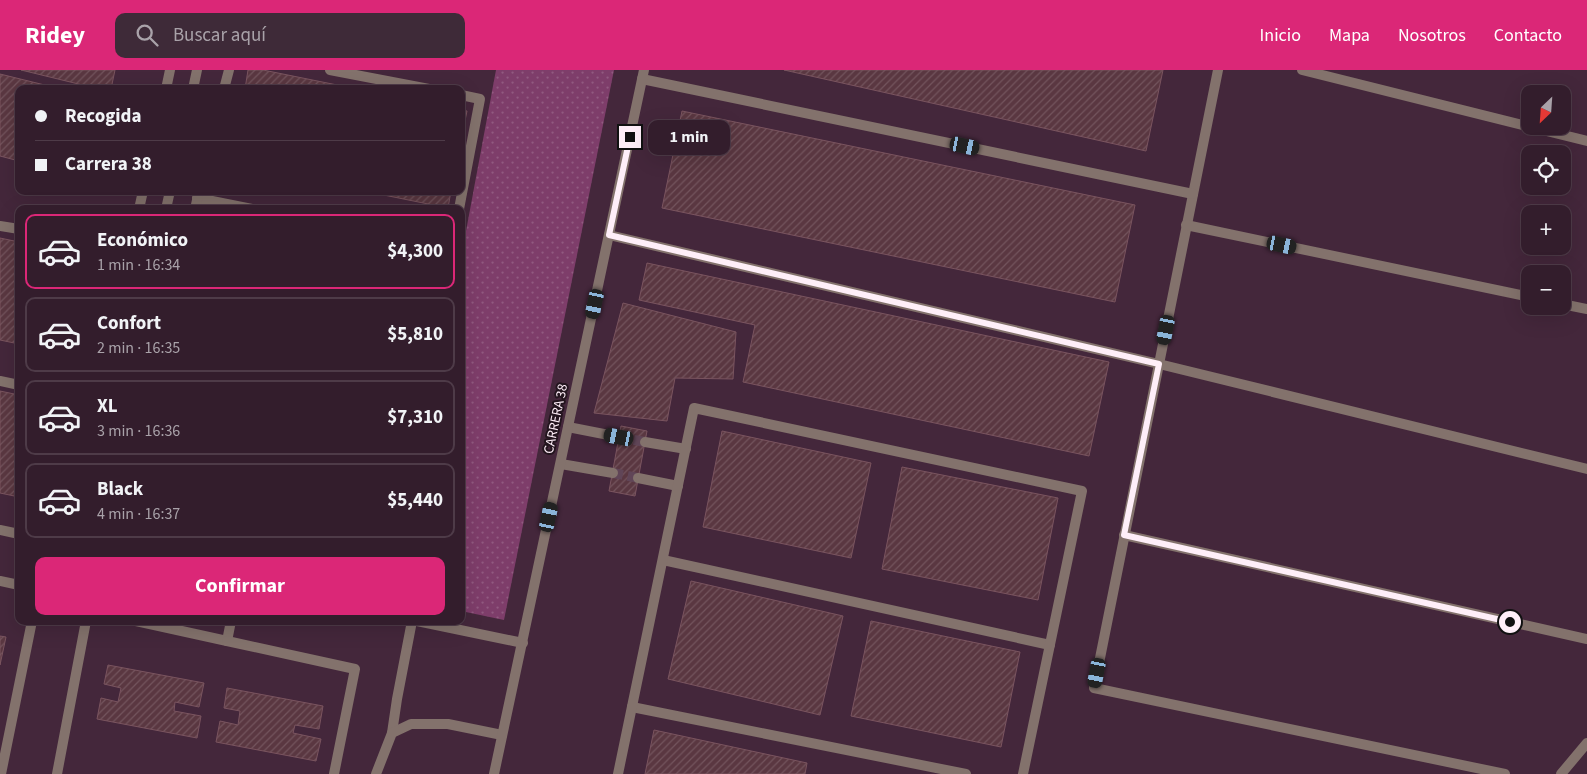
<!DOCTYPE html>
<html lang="es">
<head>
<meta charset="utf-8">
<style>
  body { margin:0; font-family:"Source Sans 3",sans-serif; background:#3e2a38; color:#f1f3f6; height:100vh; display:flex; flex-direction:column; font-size:19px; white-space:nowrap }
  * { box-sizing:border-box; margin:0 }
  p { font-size:16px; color:#a9a2a9 }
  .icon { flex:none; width:28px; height:28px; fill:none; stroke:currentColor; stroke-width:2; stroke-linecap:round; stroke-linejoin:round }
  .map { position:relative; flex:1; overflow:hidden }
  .panel { position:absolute; left:15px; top:135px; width:450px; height:420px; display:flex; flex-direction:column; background:#331d2c; border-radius:10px; box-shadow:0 5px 20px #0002,0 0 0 1px #4e3b48 }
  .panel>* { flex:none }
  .top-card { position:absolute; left:15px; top:15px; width:450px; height:110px; border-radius:10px; box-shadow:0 5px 20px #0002,0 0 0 1px #4e3b48; display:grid; align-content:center; height:110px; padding:0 20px; background:#331d2c }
  .needle { width:32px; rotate:205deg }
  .controls { position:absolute; left:1521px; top:15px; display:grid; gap:10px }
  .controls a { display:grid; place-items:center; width:50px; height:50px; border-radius:10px; background:#331d2c; box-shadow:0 5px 20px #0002,0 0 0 1px #4e3b48; font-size:25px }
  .end { position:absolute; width:22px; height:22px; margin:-11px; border:6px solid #feeef8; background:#111; box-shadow:0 0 0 2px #111 }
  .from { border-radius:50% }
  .bubble { position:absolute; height:35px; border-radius:10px; background:#331d2c; box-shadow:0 5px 20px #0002,0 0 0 1px #4e3b48; font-size:16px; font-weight:700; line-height:35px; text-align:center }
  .car { position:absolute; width:15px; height:30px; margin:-15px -8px; border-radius:6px; box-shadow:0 0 4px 1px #0007; background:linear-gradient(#222 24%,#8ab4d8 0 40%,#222 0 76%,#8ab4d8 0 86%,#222 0) }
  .top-card b { display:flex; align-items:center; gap:18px; height:48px; font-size:19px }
  .top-card b+b { border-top:1px solid #4e3b48 }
  .top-card i { width:12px; height:12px; background:#f1f3f6 }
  ul { padding:9px 0 0; list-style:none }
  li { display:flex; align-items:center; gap:15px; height:75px; margin:0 10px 8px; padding:0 10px; border:2px solid #4e3b48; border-radius:10px }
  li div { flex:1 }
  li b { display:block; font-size:19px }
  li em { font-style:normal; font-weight:700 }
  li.selected { border-color:#db2777 }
  li>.icon { width:45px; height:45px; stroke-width:1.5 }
  .cta { display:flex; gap:10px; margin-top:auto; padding:10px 20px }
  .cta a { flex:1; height:58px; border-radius:10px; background:#db2777; color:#fff; font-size:20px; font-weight:700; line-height:58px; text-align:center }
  header { display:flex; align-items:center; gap:30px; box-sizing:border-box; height:70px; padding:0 25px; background:#db2777; color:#fff }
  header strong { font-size:24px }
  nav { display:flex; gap:28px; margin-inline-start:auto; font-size:18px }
  .search { width:350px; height:45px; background:#3e2a38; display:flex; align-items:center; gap:12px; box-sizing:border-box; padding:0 18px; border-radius:10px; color:#a9a2a9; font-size:19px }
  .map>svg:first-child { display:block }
  .grass { fill:url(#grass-dots) }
  .building { fill:url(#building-hatch); stroke:#7a545f }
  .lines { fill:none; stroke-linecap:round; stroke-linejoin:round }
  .minor-tunnel { stroke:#604557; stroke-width:10; stroke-dasharray:10 5; stroke-linecap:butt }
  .service { stroke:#83726c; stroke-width:10 }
  .minor { stroke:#83726c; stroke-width:10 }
  .route { stroke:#feeef8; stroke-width:6 }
  .labels { text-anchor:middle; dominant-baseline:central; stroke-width:4; stroke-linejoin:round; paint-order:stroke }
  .street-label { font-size:14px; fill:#feeef8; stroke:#23151e }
</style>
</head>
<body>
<header>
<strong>Ridey</strong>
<div class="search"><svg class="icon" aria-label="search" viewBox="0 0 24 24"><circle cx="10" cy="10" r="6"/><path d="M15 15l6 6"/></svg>Buscar aquí</div>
<nav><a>Inicio</a><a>Mapa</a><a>Nosotros</a><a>Contacto</a></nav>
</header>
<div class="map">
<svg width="1587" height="704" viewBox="0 0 1587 704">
  <defs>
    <pattern id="grass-dots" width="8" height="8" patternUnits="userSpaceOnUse" patternTransform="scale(1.25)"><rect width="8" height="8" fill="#7e3d6a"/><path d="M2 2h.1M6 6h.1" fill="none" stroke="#915980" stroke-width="1.8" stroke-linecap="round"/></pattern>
    <pattern id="building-hatch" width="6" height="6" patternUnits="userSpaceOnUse" patternTransform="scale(1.25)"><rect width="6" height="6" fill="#5a3741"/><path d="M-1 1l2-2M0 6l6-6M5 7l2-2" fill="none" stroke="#73545d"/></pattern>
  </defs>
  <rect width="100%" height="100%" fill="#44273b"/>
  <!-- grass -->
  <path class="grass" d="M496,0H614L504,550L461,541V188Z"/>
  <!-- building -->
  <g class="building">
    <path d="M21,0H115L111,19H99Z"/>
    <path d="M248,0H263L357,19H245Z"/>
    <path d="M784,0H1163L1146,81Z"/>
    <path d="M0,4L61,19H19V91L0,86Z"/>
    <path d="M461,40L467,41L461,70Z"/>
    <path d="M682,41L1135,135L1115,232L662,138Z"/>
    <path d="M364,121H451L448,138Z"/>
    <path d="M0,168L19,172V274L0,270Z"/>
    <path d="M647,193L1109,292L1089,386L743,312L755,255L639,230Z"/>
    <path d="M623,233L736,262L733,309L675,308L667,351L594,343Z"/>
    <path d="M0,321L19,325V427L0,423Z"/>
    <path d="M621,356L647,361L635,426L609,421Z"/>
    <path d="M722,361L871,393L851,488L703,457Z"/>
    <path d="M902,397L1058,428L1038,530L882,499Z"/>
    <path d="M691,511L843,546L820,645L668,609Z"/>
    <path d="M871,551L1020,582L1001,677L851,646Z"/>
    <path d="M0,566L6,567L0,595Z"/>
    <path d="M108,595L204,613L199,637L175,632L174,641L201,646L197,668L97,649L101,628L118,632L121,618L104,614Z"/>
    <path d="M227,618L323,636L319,659L295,655L293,663L321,669L316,691L216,672L220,651L238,655L240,641L224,638Z"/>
    <path d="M654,660L807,693L805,704H645Z"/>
  </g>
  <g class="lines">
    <!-- minor-tunnel -->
    <g class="minor-tunnel">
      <path d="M619,367L645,372"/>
      <path d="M613,403L638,408"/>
    </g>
    <!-- service -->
    <g class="service">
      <path d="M392,663L397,629L412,551"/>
      <path d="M376,704L392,663L411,654H448L502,665"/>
    </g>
    <!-- minor -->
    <g class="minor">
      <path d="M330,0L429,19"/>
      <path d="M1218,0L1094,618L1505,704"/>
      <path d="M1302,0L1587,71"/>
      <path d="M642,9L1193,124"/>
      <path d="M166,19L170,0"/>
      <path d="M193,19L197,0"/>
      <path d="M224,19L229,0"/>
      <path d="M197,128L252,139"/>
      <path d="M139,139L143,121"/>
      <path d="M166,139L170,121"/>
      <path d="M195,139L199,121"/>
      <path d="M459,139L480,29L461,25"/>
      <path d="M1186,155L1530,227"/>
      <path d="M0,156L19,159"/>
      <path d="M609,165L1159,294L1587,399"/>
      <path d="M1562,234L1587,239"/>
      <path d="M0,311L19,315"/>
      <path d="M568,357L619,367"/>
      <path d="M645,372L686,379"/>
      <path d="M561,394L613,403"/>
      <path d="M638,408L678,416"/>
      <path d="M0,460L19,464"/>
      <path d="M1124,465L1587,569"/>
      <path d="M663,490L1050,575"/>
      <path d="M0,511L19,515"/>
      <path d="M136,551L227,571L231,551"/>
      <path d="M417,551L523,573"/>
      <path d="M227,571L355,599L334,704"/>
      <path d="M632,637L966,704"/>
      <path d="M1,704L32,551"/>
      <path d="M57,704L86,551"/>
      <path d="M494,704L644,0"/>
      <path d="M618,704L694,338L1082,421L1023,704"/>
      <path d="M1561,704L1587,673"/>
    </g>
  </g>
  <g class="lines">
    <!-- route -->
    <path class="route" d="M630,67L609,165L1159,294L1124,465L1510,552"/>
  </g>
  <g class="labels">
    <!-- street labels -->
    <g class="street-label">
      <text transform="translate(556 349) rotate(-78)">CARRERA 38</text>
    </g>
  </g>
</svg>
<div class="controls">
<a><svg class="needle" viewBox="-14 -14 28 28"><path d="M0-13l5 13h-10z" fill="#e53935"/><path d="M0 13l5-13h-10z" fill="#a9a2a9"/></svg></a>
<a><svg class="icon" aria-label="locate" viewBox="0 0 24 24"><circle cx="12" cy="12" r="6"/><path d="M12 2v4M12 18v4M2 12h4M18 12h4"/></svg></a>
<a>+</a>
<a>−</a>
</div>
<i class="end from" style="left:1510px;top:552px"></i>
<i class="end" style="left:630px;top:67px"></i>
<div class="bubble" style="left:648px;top:50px;width:82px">1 min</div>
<i class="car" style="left:965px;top:76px;rotate:102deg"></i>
<i class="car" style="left:1282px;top:175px;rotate:102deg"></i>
<i class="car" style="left:595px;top:234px;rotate:192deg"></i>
<i class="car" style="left:1166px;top:260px;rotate:191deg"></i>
<i class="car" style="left:619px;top:367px;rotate:281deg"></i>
<i class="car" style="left:549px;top:447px;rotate:12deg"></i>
<i class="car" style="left:1097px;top:603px;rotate:191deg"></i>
<div class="top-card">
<b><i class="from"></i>Recogida</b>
<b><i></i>Carrera 38</b>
</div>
<section class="panel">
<ul>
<li class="selected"><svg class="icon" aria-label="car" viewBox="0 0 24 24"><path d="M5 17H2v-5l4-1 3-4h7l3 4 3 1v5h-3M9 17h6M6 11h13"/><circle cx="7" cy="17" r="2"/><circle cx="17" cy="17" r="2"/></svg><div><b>Económico</b><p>1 min · 16:34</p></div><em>$4,300</em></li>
<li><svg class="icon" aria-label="car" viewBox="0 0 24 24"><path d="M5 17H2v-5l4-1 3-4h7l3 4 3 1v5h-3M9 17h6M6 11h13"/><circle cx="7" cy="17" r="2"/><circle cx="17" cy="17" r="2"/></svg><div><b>Confort</b><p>2 min · 16:35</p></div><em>$5,810</em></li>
<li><svg class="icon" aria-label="car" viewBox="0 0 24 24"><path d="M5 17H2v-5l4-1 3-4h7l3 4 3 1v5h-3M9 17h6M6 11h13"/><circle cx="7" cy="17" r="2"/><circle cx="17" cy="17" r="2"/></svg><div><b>XL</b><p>3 min · 16:36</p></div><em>$7,310</em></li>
<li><svg class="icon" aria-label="car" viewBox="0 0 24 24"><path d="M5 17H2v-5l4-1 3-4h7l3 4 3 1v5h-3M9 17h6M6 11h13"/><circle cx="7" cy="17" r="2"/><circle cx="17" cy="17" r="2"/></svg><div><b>Black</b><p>4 min · 16:37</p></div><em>$5,440</em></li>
</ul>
<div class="cta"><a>Confirmar</a></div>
</section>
</div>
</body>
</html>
